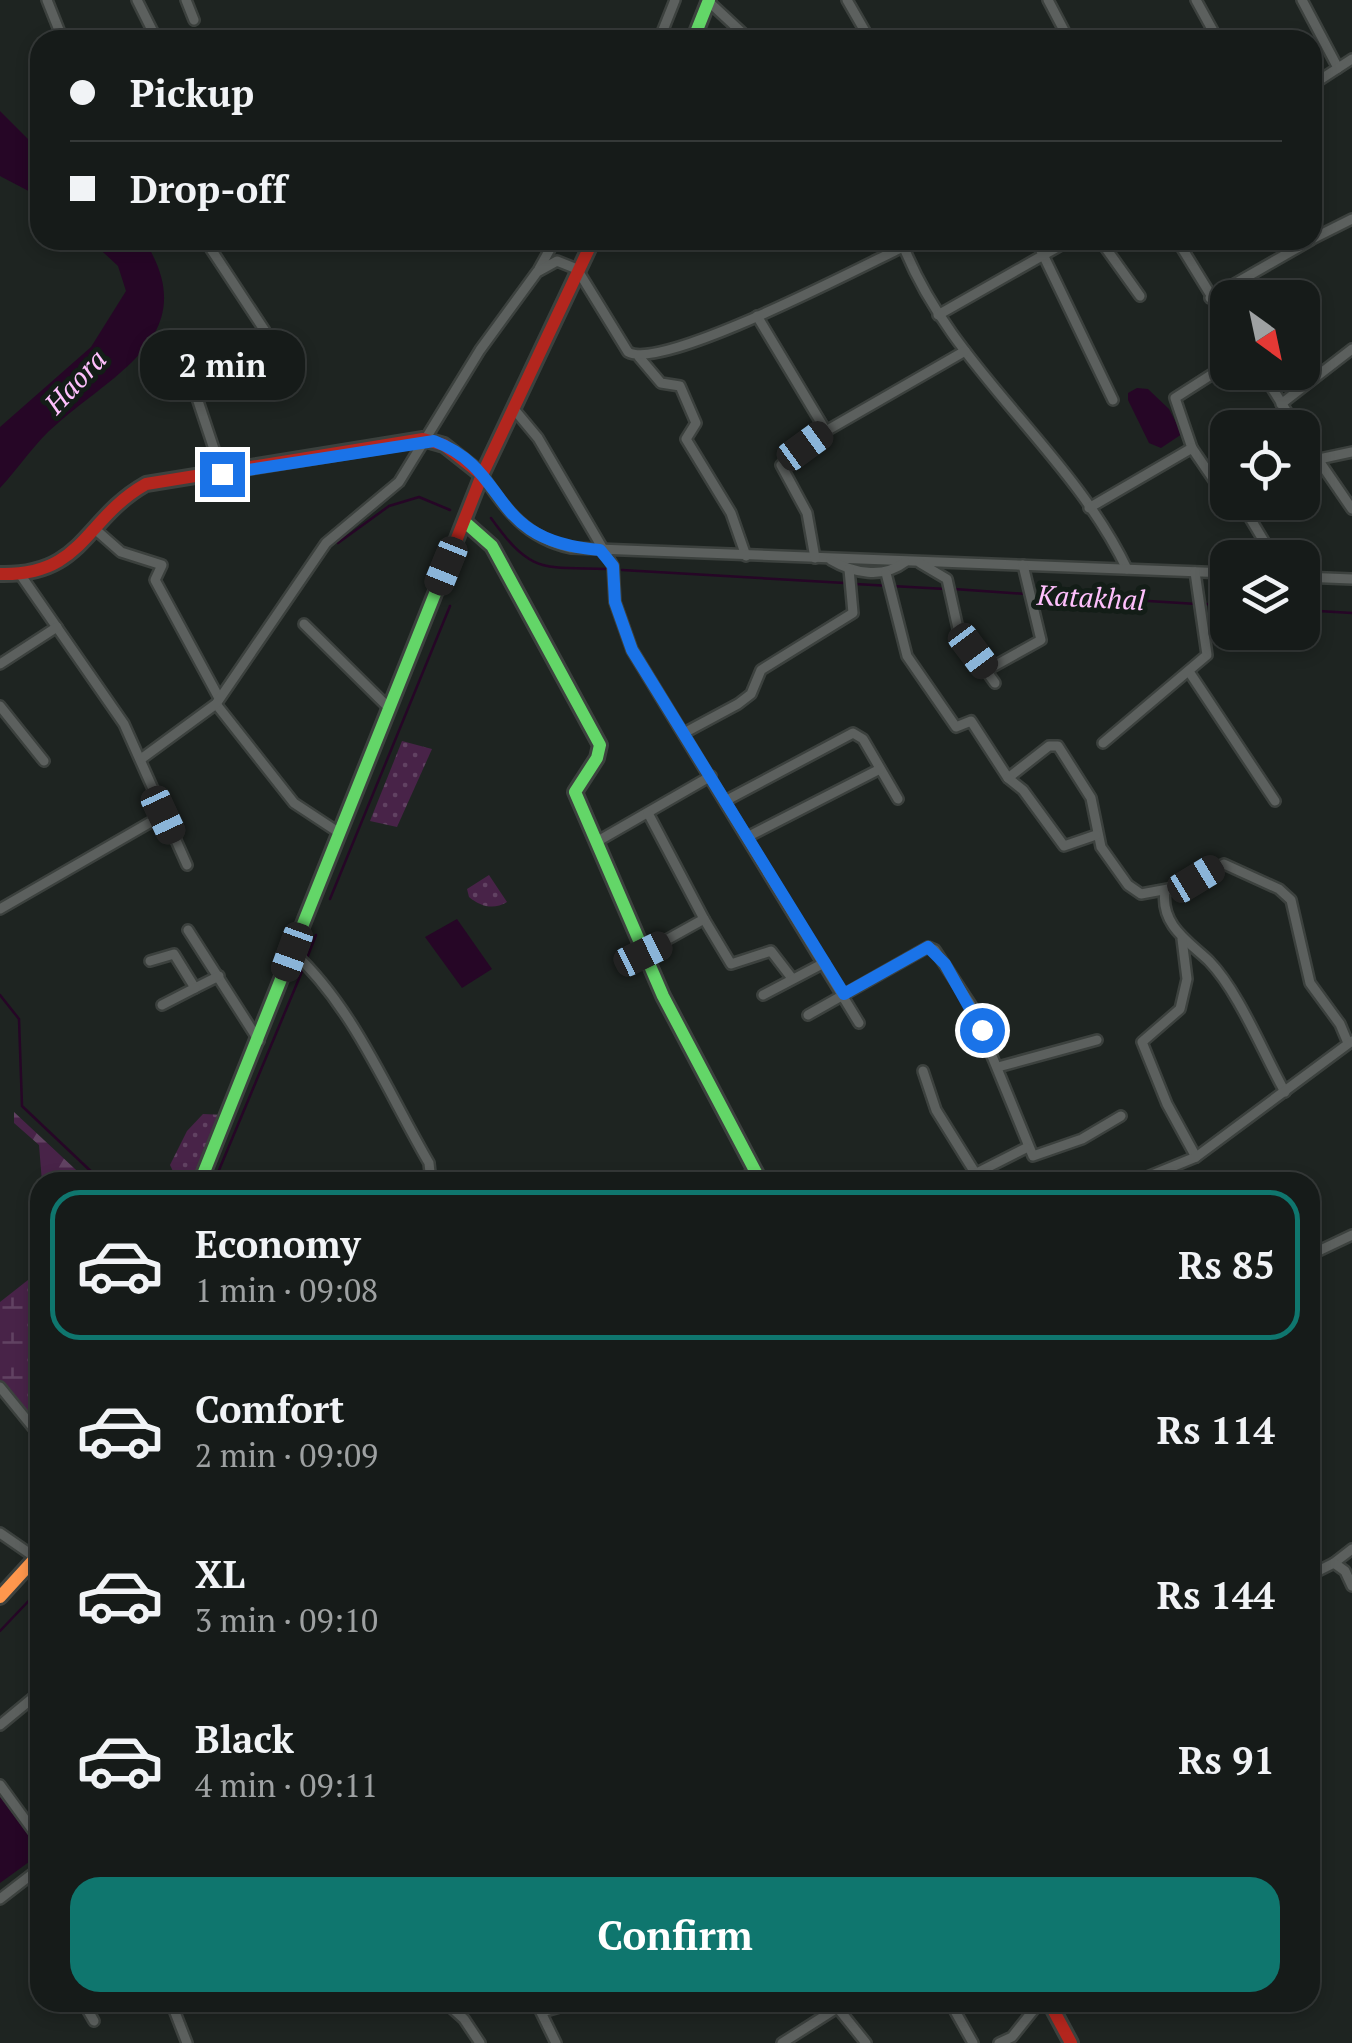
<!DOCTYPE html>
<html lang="en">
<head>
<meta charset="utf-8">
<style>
  body { margin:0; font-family:"PT Serif",serif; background:#1f2422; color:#f1f3f6; height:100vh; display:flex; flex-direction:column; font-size:38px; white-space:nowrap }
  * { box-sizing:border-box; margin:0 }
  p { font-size:32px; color:#9ea1a2 }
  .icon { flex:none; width:55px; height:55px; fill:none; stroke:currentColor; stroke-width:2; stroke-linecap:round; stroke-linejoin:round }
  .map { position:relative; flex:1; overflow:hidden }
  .sheet { position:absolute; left:30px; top:1172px; width:1290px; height:840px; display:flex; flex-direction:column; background:#161b19; border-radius:30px; box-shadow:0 5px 15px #0003,0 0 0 2px #353938 }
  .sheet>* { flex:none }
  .banner { position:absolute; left:30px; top:30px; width:1292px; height:220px; border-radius:30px; box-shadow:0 5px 15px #0003,0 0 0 2px #353938; display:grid; align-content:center; height:220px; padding:0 40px; background:#161b19 }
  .needle { width:65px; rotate:147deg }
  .controls { position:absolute; left:1210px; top:280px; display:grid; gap:20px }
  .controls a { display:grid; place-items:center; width:110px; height:110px; border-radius:20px; background:#161b19; box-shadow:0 5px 15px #0003,0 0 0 2px #353938; font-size:50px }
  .end { position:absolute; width:45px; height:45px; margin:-22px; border:12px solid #1a73e8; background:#fff; box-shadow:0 0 0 5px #fff }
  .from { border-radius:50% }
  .bubble { position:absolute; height:70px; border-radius:30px; background:#161b19; box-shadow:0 5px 15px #0003,0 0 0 2px #353938; font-size:32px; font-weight:700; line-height:70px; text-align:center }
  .car { position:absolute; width:30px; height:60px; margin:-30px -15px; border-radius:12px; box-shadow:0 0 8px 2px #0007; background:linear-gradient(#222 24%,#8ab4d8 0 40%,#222 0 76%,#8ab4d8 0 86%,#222 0) }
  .banner b { display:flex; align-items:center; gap:35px; height:95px; font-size:38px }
  .banner b+b { border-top:2px solid #353938 }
  .banner i { width:25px; height:25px; background:#f1f3f6 }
  ul { padding:18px 0 0; list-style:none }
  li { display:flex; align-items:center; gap:30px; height:150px; margin:0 20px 15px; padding:0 20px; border:5px solid transparent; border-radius:30px }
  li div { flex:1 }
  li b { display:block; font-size:38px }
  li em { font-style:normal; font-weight:700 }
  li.selected { border-color:#0f766e }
  li>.icon { width:90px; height:90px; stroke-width:1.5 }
  .cta { display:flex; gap:20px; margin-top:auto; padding:20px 40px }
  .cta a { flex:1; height:115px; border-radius:30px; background:#0f766e; color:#fff; font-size:40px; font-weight:700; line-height:115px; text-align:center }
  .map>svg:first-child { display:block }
  .grass { fill:url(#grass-dots) }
  .forest { fill:url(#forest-firs) }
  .wetland { fill:url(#wetland-marsh) }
  .water { fill:#260626 }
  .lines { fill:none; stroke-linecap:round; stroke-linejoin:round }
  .stream { stroke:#260626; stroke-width:2.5 }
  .street-casing { stroke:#3c413e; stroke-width:14 }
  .fast-casing { stroke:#3c413e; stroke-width:18 }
  .slow-casing { stroke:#3c413e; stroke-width:18 }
  .jam-casing { stroke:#3c413e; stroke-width:18 }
  .street { stroke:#5c605e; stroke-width:9 }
  .fast { stroke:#63d668; stroke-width:12 }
  .slow { stroke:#ff974d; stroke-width:12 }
  .jam { stroke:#b3261e; stroke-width:12 }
  .route { stroke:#1a73e8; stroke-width:12 }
  .labels { text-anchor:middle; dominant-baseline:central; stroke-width:10; stroke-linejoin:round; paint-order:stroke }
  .water-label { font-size:28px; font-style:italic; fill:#ffc0fd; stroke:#131d17 }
</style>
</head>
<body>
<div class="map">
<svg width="1352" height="2043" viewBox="0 0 1352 2043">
  <defs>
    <pattern id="grass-dots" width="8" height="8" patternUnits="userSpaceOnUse" patternTransform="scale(2.5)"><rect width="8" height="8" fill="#482348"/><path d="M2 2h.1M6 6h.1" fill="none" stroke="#614262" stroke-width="1.8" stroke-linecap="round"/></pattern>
    <pattern id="forest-firs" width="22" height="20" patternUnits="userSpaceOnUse" patternTransform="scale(2.5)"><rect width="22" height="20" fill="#482348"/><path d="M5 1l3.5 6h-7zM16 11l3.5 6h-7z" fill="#614262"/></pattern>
    <pattern id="wetland-marsh" width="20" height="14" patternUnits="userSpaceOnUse" patternTransform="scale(2.5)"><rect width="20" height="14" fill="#482348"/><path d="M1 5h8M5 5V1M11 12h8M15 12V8" fill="none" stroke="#614262"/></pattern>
  </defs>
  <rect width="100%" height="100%" fill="#1e2421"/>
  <!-- grass -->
  <g class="grass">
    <path d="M402,741L432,749L397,827L370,821Z"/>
    <path d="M489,875L507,902C494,910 481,907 469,897L467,889Z"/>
    <path d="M203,1114L225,1115L196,1182H178L170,1165L187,1131Z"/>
  </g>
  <!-- forest -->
  <path class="forest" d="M14,1112L89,1182H42L39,1145L14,1123Z"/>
  <!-- wetland -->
  <path class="wetland" d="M28,1280L40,1284V1430L0,1386V1302Z"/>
  <!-- water -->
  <g class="water">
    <path d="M0,111L40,151V197L0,176Z"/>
    <path d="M90,240H144C204,333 116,372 57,424C35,442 19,468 0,488V427L91,347L126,291L118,266Z"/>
    <path d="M1137,388L1148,389L1169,409L1182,434L1161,448L1149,443L1128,400V393Z"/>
    <path d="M457,919L492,969L462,988L425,937Z"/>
    <path d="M0,1792L40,1846V1854L0,1883Z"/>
  </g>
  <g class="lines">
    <!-- stream -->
    <g class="stream">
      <path d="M491,518C531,574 541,567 606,569"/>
      <path d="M338,543L389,506L419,497L450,510"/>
      <path d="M622,570L845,583"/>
      <path d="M855,584L946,589"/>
      <path d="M954,589L1027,594"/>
      <path d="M1035,594L1197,604"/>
      <path d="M1205,604L1228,605"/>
      <path d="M1302,610L1352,613"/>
      <path d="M330,899L450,606"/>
      <path d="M307,958L316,935"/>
      <path d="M0,995L19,1019L22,1106L98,1178L110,1182"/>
      <path d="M214,1182L303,969"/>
      <path d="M0,1631L40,1589"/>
    </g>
    <!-- street casing -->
    <g class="street-casing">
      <g id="street">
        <path d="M47,0L63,40"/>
        <path d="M137,0L157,40"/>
        <path d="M186,0L194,20"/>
        <path d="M847,0L870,40"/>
        <path d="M1048,0L1069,40"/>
        <path d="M1196,0L1218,40"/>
        <path d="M1302,0L1338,68"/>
        <path d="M708,1L750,40"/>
        <path d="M659,40L675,0"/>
        <path d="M1312,85L1352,59"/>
        <path d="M1312,239L1352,219"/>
        <path d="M205,240L265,331L193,386L222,473"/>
        <path d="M901,240C948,366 1069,448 1127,569"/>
        <path d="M1036,240L1113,400"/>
        <path d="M1100,240L1140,296"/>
        <path d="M1177,240L1228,323"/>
        <path d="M539,269L555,240"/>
        <path d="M1210,298L1311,240"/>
        <path d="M938,315L1070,240"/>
        <path d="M757,316L826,431"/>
        <path d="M639,357L661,383L680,386L696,423L686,439L731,513L746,556"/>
        <path d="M1262,372L1297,428"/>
        <path d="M1281,404L1352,349"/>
        <path d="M513,408L538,438L613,566L615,602L632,650L859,1023"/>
        <path d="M1302,436L1352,509"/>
        <path d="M1192,448L1175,398L1228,364"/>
        <path d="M1302,472L1319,459L1352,452"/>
        <path d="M482,475C507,511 526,538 571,548L1228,573"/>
        <path d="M1239,502L1247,513L1262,502"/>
        <path d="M1089,508L1192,448L1220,489L1228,492"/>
        <path d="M1247,513L1274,558"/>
        <path d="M96,530L121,552L162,565L155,580L219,698"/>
        <path d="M815,558L807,513L781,465L826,431L965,351"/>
        <path d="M831,560C853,573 883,579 905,562"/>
        <path d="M920,563L947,579L959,633L995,683"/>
        <path d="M886,573L907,656L956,727L971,721L1008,778L1049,746H1058L1091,798L1101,847L1128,885L1141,894L1179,887L1224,864L1279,889L1291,900L1310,983L1340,1024L1348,1043"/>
        <path d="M22,577L124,724L187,865"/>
        <path d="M1302,577L1352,579"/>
        <path d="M304,624L389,708"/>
        <path d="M0,664L57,627"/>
        <path d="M987,670L1041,640L1023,565"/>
        <path d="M1190,673L1275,801"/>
        <path d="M216,704L294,803L338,832"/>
        <path d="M0,706L44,761"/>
        <path d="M684,733L738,704L751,694L761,670L853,613L849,569"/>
        <path d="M1103,743L1207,655L1195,572"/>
        <path d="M141,759L216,704L326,543L399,482L480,350L537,272L557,261L577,269L628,352C661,372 861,267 903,247"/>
        <path d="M1008,778L1023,790L1064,846L1096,835"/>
        <path d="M727,800L853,733L863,739L898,799"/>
        <path d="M749,836L880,769"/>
        <path d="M598,841L711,776"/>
        <path d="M1165,891C1160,925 1189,942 1209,961C1239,992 1263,1053 1285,1092"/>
        <path d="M0,909L163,815"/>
        <path d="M704,919L731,964L771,951L791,977"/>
        <path d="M188,930L259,1041"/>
        <path d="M1182,939L1187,979L1180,1009L1142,1042L1167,1104L1196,1157"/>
        <path d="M292,951C353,1006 388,1093 429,1163L431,1182"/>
        <path d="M643,953L704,919L648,813"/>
        <path d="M150,961L174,954L195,988L219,976"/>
        <path d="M763,995L824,963"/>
        <path d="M162,1005L195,988"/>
        <path d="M808,1015L928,947L935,950L971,1005L1033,1156L1082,1139L1121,1116"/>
        <path d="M998,1067L1097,1040"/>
        <path d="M923,1071L936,1110L974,1171V1182"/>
        <path d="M732,1182L756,1172"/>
        <path d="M959,1182L1026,1148"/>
        <path d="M1135,1182L1196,1157L1352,1041"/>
        <path d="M1310,1255L1352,1235"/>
        <path d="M0,1387L40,1436"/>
        <path d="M0,1533L39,1560"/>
        <path d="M1334,1563L1352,1549"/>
        <path d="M1310,1575L1334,1563L1345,1571L1352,1586"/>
        <path d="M0,1725L40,1692"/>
        <path d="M0,1785L40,1840"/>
        <path d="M0,1899L40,1868"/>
        <path d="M83,2002L94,2021"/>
        <path d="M171,2002L187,2043"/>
        <path d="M445,2002L464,2019L480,2043"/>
        <path d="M536,2002L556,2043"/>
        <path d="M833,2002L866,2043"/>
        <path d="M950,2002L973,2043"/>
        <path d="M542,2012L577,2002"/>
        <path d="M782,2043L837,2008"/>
        <path d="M999,2043L1012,2037L1040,2002"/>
      </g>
    </g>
    <!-- fast casing -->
    <g class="fast-casing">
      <g id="fast">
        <path d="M693,40L709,0"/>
        <path d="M466,523L492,546L600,745L597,758L575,792L663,996L761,1182"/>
        <path d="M200,1182L454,546"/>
      </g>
    </g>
    <!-- slow casing -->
    <g class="slow-casing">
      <path id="slow" d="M0,1597L40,1553"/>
    </g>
    <!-- jam casing -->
    <g class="jam-casing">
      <g id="jam">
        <path d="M454,546L482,475L593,240"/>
        <path d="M0,574C84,576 84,519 146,484L423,439L444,445L482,475"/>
        <path d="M1049,2002L1071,2043"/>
      </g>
    </g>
    <!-- street -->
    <use href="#street" class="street"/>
    <!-- fast -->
    <use href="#fast" class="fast"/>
    <!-- slow -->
    <use href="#slow" class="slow"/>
    <!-- jam -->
    <use href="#jam" class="jam"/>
  </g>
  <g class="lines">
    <!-- route -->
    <path class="route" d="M222,474L434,441C513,471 485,541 600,550L613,566L615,602L632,650L844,994L928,947L945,964L982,1030"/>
  </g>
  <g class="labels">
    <!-- water labels -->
    <g class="water-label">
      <text transform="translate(75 381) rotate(-47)">Haora</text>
      <text transform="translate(1091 597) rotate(3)">Katakhal</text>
    </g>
  </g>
</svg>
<div class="controls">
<a><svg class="needle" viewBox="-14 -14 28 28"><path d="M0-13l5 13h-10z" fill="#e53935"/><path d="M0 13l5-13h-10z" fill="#9ea1a2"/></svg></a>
<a><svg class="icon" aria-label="locate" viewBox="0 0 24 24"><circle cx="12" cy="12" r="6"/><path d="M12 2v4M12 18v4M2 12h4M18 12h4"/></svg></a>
<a><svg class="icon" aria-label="layers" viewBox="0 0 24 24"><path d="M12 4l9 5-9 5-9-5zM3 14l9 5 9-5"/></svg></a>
</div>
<i class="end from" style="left:982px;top:1030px"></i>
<i class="end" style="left:222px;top:474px"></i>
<div class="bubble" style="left:140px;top:330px;width:165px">2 min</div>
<i class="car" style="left:805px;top:446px;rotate:54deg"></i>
<i class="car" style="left:446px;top:566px;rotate:202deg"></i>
<i class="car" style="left:973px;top:651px;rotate:143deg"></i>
<i class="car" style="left:163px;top:815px;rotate:155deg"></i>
<i class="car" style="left:1196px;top:879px;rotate:59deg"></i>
<i class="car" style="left:292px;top:952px;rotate:200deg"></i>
<i class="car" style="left:643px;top:954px;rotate:64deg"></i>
<div class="banner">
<b><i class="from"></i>Pickup</b>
<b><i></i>Drop-off</b>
</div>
<section class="sheet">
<ul>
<li class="selected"><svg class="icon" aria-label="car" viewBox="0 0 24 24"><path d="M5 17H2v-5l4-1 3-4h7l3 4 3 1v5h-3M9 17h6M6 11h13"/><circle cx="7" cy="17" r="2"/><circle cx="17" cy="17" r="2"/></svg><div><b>Economy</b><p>1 min · 09:08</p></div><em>Rs 85</em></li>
<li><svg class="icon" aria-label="car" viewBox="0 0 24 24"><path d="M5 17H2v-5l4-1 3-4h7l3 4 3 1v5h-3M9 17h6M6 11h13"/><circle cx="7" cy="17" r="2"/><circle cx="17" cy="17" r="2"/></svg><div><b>Comfort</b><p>2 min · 09:09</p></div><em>Rs 114</em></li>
<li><svg class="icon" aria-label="car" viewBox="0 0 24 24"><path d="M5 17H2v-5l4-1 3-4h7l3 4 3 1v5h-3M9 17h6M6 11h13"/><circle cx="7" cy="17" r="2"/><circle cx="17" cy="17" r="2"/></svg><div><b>XL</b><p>3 min · 09:10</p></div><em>Rs 144</em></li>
<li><svg class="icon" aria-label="car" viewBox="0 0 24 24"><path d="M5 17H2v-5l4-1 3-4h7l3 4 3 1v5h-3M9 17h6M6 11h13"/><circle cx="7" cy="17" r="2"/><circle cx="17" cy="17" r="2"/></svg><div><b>Black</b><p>4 min · 09:11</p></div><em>Rs 91</em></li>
</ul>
<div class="cta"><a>Confirm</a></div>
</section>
</div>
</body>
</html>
